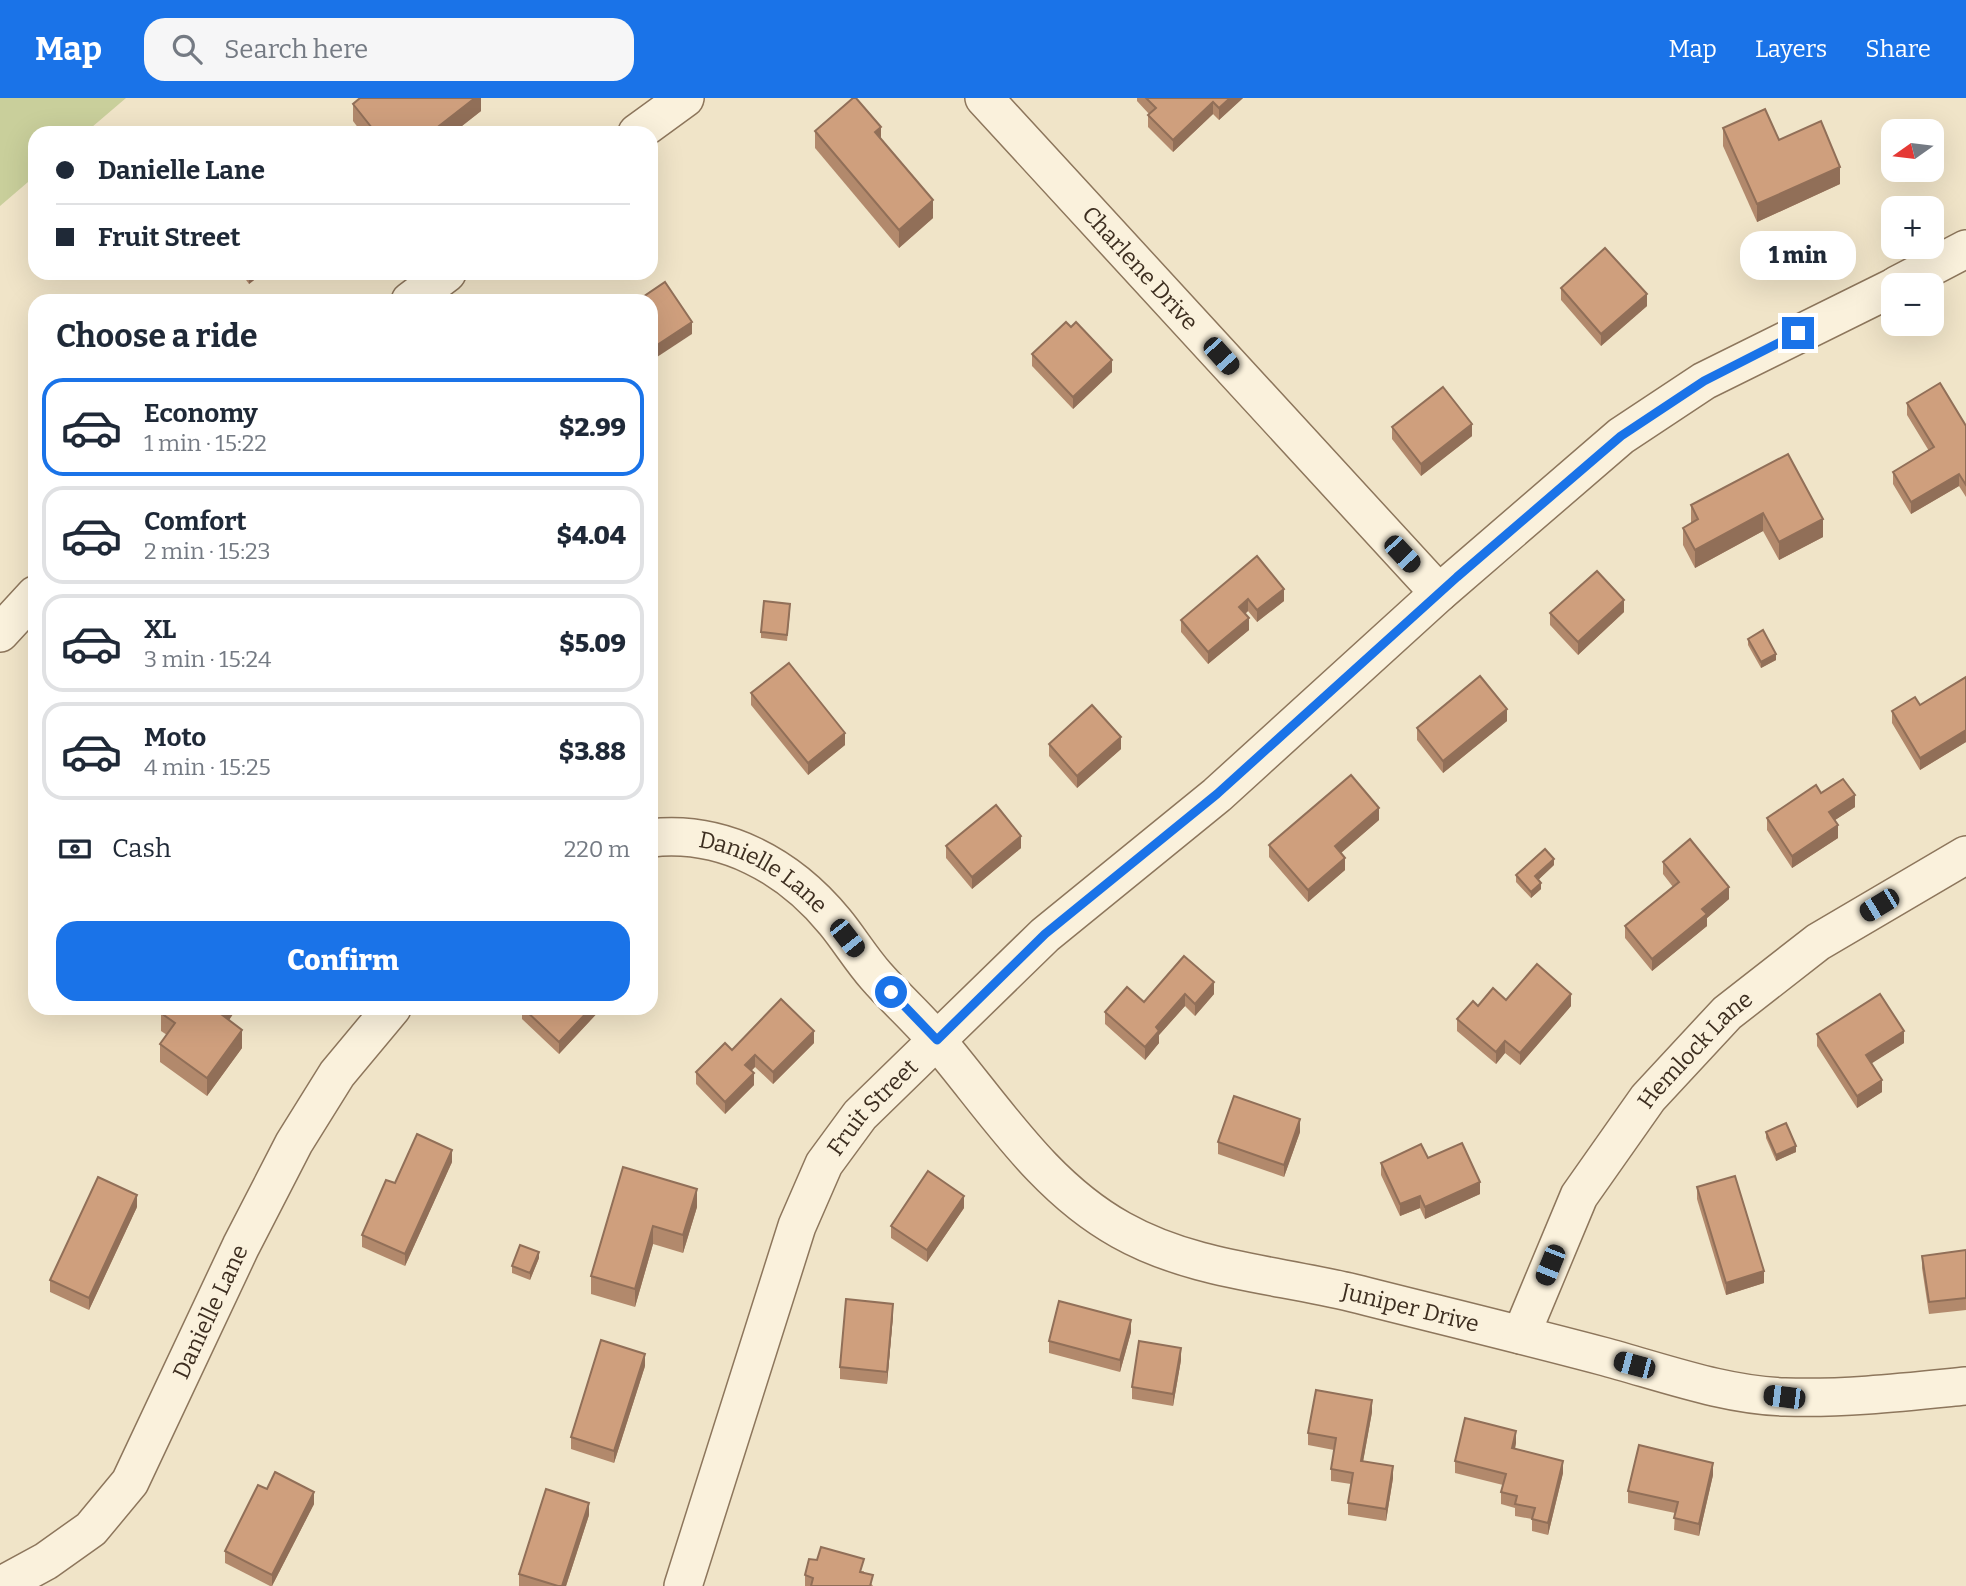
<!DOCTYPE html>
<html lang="en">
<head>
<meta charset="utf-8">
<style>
  body { margin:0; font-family:Bitter,serif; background:#f6f6f7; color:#1f2937; height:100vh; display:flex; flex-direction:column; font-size:26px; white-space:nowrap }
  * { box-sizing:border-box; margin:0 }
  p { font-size:23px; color:#747a83 }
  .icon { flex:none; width:38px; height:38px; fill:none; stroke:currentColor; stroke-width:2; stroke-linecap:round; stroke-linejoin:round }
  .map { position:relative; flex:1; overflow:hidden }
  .panel { position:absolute; left:28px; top:196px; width:630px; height:721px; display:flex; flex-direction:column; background:#fff; border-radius:21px; box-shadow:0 7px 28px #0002 }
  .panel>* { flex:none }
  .banner { position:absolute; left:28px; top:28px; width:630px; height:154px; border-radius:21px; box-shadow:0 7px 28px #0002; display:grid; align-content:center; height:154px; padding:0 28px; background:#fff }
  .needle { width:46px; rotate:256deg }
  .controls { position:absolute; left:1881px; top:21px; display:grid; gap:14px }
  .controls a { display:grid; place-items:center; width:63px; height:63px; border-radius:14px; background:#fff; box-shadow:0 7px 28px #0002; font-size:35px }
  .end { position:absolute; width:32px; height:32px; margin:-16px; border:9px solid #1a73e8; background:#fff; box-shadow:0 0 0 4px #fff }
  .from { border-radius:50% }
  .bubble { position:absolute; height:49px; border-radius:21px; background:#fff; box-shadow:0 7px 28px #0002; font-size:23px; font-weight:800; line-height:49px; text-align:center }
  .car { position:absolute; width:21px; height:42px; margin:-21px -10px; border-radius:9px; box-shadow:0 0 5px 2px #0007; background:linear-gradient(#222 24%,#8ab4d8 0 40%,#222 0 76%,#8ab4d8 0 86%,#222 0) }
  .banner b { display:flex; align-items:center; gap:24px; height:66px; font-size:26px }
  .banner b+b { border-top:2px solid #e0e1e3 }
  .banner i { width:18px; height:18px; background:#1f2937 }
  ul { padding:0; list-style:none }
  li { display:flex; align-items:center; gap:21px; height:98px; margin:0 14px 10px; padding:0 14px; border:4px solid #e0e1e3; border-radius:21px }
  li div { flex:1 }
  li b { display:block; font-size:26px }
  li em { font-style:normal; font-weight:800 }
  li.current { border-color:#1a73e8 }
  li>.icon { width:63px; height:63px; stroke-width:1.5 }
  h2 { padding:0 28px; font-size:32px; line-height:84px }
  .pay { display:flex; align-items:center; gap:18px; height:77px; padding:0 28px; font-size:26px }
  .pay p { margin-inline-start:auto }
  .action { display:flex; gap:14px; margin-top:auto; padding:14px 28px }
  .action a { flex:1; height:80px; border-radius:21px; background:#1a73e8; color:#fff; font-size:28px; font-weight:800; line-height:80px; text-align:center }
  header { display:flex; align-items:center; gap:42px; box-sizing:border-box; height:98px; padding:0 35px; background:#1a73e8; color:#fff }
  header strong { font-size:33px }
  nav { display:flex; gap:38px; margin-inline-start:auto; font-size:24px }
  .search { width:490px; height:63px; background:#f6f6f7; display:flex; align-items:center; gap:18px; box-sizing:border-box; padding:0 24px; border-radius:21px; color:#747a83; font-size:26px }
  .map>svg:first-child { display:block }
  .green { fill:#c9cf9b }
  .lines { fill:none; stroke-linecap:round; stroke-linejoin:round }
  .minor-casing { stroke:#8d765c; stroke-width:40 }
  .minor { stroke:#faf1dc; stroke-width:37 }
  .wall { fill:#b2896c }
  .shaded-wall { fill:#916f58 }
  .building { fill:#cf9f7d; stroke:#916f58; stroke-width:2 }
  .route { stroke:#1a73e8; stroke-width:9 }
  .labels { text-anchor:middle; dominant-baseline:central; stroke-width:6; stroke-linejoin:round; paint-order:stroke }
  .street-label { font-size:23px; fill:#3d2e20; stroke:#f7eed8 }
</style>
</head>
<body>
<header>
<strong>Map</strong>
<div class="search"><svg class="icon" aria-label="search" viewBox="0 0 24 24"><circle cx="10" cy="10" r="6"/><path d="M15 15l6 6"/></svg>Search here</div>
<nav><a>Map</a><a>Layers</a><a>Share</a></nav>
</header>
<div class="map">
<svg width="1966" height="1488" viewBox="0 0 1966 1488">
  <rect width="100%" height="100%" fill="#f0e4c8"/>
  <!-- green -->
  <path class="green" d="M0,0H126L85,35H35V78L0,108Z"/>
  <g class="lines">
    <!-- minor casing -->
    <g class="minor-casing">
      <g id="minor">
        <path id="s1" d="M984,0L1439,495"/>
        <path d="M637,35L685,0"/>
        <path d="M1897,187L1966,151"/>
        <path d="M410,203L447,175"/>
        <path d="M0,535L35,497"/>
        <path id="s2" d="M651,740C724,732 789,768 835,824C849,841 861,861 876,878C896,901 919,921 938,944C994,1010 1043,1089 1121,1132C1192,1172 1275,1176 1353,1195C1436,1216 1519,1236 1602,1258C1662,1274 1723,1297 1785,1299C1845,1301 1906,1294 1966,1288"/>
        <path id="s3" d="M1521,1237L1579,1098L1648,1000L1727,915L1818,844L1966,757"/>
        <path id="s4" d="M0,1488L46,1463L91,1431L130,1384L241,1148L294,1045L337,976L392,910"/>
        <path id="s5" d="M683,1488L797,1128L824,1066L860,1017L1045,837L1217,697L1439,495L1621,338L1704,283L1894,189"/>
      </g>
    </g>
    <!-- minor -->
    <use href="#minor" class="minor"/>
  </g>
  <!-- wall -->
  <g class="wall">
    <path d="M481,0V13L453,35H362L353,23V6Z"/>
    <path d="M1137,0H1243L1219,22L1213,16L1173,54L1148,29V17L1149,16L1137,3Z"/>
    <path d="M1723,30L1840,86L1757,124L1723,48Z"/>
    <path d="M815,33L881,41L933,120L899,150L815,50Z"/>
    <path d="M241,175H263L249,186Z"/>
    <path d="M1561,190L1647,208L1601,248L1561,202Z"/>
    <path d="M1032,256L1112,274L1073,311L1032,268Z"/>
    <path d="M1907,305L1966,328V399L1959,388L1911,416L1893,386V374L1929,353L1907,317Z"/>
    <path d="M1392,329L1472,338L1421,378L1392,341Z"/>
    <path d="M1788,356L1823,439L1779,462L1763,433L1695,470L1683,447V430L1691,425V407Z"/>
    <path d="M1257,458L1284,503L1257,524L1248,513L1245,516L1249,532L1208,566L1181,534V522Z"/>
    <path d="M790,513L787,543L761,540V534Z"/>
    <path d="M1624,514L1578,557L1550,527V515Z"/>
    <path d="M1748,541L1776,562L1761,570L1748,547Z"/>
    <path d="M1966,579V644L1920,672L1892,625V613L1920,607Z"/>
    <path d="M751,595L845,647L808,677L751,607Z"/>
    <path d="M1507,623L1443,675L1417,642V630Z"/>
    <path d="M1049,646L1121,651L1077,690L1049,658Z"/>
    <path d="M1821,695L1855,709L1835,722L1838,740L1792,770L1767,732V720Z"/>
    <path d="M1379,722L1341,755L1345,772L1308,804L1269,759V747Z"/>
    <path d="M946,748L1021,750L972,791L946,760Z"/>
    <path d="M1663,764L1729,801L1707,820V828L1652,873L1625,840V828L1673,789L1663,776Z"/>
    <path d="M1554,767L1538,782L1541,791L1531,800L1516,784V777Z"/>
    <path d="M1184,858L1214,896L1195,918L1185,908L1159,937V945L1145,962L1105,926V914L1144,904Z"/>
    <path d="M1506,902L1571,908L1520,967L1505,955L1496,966L1457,933V921L1478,908Z"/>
    <path d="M164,910H237L229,922L242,950L207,998L160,964V946L167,937L161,933V915Z"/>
    <path d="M522,910H602L559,956L522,921Z"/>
    <path d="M1817,936L1904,945L1871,965L1882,994L1857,1010L1817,948Z"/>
    <path d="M814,945L773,986L755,969L752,972L754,987L725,1016L696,986V974L732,952Z"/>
    <path d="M1300,1034L1284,1079L1218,1056V1044Z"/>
    <path d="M1766,1034L1796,1054L1776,1063L1766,1040Z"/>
    <path d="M1428,1060L1480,1096L1425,1121L1420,1110L1400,1118L1381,1077V1065Z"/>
    <path d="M452,1064L405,1168L362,1149V1137L395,1085Z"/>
    <path d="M1697,1089L1764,1185L1726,1197L1697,1101Z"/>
    <path d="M697,1091V1109L683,1155L653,1146L635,1209L591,1196V1178Z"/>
    <path d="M137,1109L89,1212L50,1194V1182Z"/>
    <path d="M964,1110L927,1164L891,1140V1128Z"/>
    <path d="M1966,1152V1212L1929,1216L1922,1170V1158Z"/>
    <path d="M539,1160L530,1182L512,1175V1168Z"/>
    <path d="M893,1218L887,1286L840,1281V1269Z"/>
    <path d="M1131,1234L1120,1274L1049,1255V1243Z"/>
    <path d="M1181,1262L1173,1308L1132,1301V1289Z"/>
    <path d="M645,1268L614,1365L571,1351V1339Z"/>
    <path d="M1372,1314L1363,1363L1393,1380L1386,1423L1348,1417V1405L1351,1386L1331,1383V1371L1334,1352L1308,1347V1335Z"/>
    <path d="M1516,1345L1515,1351L1563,1375L1548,1437L1532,1433V1421L1515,1418V1410L1501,1406V1394L1503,1387L1455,1375V1363Z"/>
    <path d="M1713,1377L1699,1438L1674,1432L1675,1415L1628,1405V1393Z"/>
    <path d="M267,1391L314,1406L272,1488H270L225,1465V1453Z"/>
    <path d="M589,1417L566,1488H519V1476Z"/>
    <path d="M864,1473L863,1475L873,1488H805V1477Z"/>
  </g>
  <!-- shaded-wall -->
  <g class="shaded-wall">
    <path d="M475,0H481V13L453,35H430Z"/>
    <path d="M1230,0H1243L1219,22V10Z"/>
    <path d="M1213,4V16L1173,54V42Z"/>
    <path d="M881,29V46L875,34Z"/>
    <path d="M1840,69V86L1757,124V106Z"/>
    <path d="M933,102V120L899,150V132Z"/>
    <path d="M249,175H263L249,186Z"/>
    <path d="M1647,196V208L1601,248V236Z"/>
    <path d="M692,224V236L651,263V251Z"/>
    <path d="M1112,262V274L1073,311V299Z"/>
    <path d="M1472,326V338L1421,378V366Z"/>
    <path d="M1959,376V388L1911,416V404Z"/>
    <path d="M1763,415V433L1695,470V452Z"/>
    <path d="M1823,421V439L1779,462V444Z"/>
    <path d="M1284,491V503L1257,524V512Z"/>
    <path d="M1248,501V513L1239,521V509Z"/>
    <path d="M1624,502V514L1578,557V544Z"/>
    <path d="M1249,520V532L1208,566V554Z"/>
    <path d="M1776,556V562L1761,570V564Z"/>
    <path d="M1507,611V623L1443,675V663Z"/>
    <path d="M1966,632V644L1920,672V660Z"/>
    <path d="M845,635V647L808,677V665Z"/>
    <path d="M1121,639V651L1077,690V678Z"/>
    <path d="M1855,697V709L1829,726V714Z"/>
    <path d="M1379,710V722L1335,760V748Z"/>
    <path d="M1838,727V740L1792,770V758Z"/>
    <path d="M1021,738V750L972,791V779Z"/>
    <path d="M1345,760V772L1308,804V792Z"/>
    <path d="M1554,761V767L1535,785V778Z"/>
    <path d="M1541,785V791L1531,800V794Z"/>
    <path d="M1729,789V801L1707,820V828L1652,873V861L1702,811Z"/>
    <path d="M1214,884V896L1195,918V906Z"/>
    <path d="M1185,896V908L1159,937V945L1145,962V949L1156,929Z"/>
    <path d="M1571,896V908L1520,967V955Z"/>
    <path d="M225,910H237L221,934V916Z"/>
    <path d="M591,910H602L559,956V944Z"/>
    <path d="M242,932V950L207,998V980Z"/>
    <path d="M814,933V945L773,986V974Z"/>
    <path d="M1904,933V945L1866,969V957Z"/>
    <path d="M1505,943V955L1496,966V954Z"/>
    <path d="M755,957V969L745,979V967Z"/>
    <path d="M754,975V987L725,1016V1004Z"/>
    <path d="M1882,982V994L1857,1010V998Z"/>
    <path d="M1300,1021V1034L1284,1079V1067Z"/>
    <path d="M1796,1048V1054L1776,1063V1057Z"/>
    <path d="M452,1052V1064L405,1168V1156Z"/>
    <path d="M1480,1084V1096L1425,1121V1109Z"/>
    <path d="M697,1091V1109L683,1155V1137Z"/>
    <path d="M137,1097V1109L89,1212V1200Z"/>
    <path d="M964,1098V1110L927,1164V1152Z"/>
    <path d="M1420,1098V1110L1400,1118V1106Z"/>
    <path d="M653,1128V1146L635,1209V1191Z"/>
    <path d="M539,1154V1160L530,1182V1175Z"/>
    <path d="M1764,1173V1185L1726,1197V1185Z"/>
    <path d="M893,1206V1218L887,1286V1274Z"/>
    <path d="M1131,1222V1234L1120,1274V1262Z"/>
    <path d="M1181,1250V1262L1173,1308V1296Z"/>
    <path d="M645,1256V1268L614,1365V1353Z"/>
    <path d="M1372,1302V1314L1361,1375V1363Z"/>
    <path d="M1516,1333V1345L1512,1362V1350Z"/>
    <path d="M1563,1363V1375L1548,1437V1425Z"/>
    <path d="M1713,1365V1377L1699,1438V1426Z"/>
    <path d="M1393,1368V1380L1386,1423V1411Z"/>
    <path d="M314,1394V1406L272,1488V1477Z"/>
    <path d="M589,1405V1417L566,1488H562Z"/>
  </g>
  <!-- building -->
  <g class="building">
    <path d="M360,0H475L430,35L426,31L421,35H376L353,6Z"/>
    <path d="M853,0H856L881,29L875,34L933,102L899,132L815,33Z"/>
    <path d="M1146,0H1230L1219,10L1213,4L1173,42L1148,17L1156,10Z"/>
    <path d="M1765,11L1779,42L1821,23L1840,69L1757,106L1723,30Z"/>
    <path d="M1605,150L1647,196L1601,236L1561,190Z"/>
    <path d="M665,184L692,224L651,251V203H637Z"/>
    <path d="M1066,224L1071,229L1076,224L1112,262L1073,299L1032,256Z"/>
    <path d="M1940,285L1966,328V387L1959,376L1911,404L1893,374L1934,349L1907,305Z"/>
    <path d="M1443,289L1472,326L1421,366L1392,329Z"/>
    <path d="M1788,356L1823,421L1779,444L1763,415L1695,452L1683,430L1698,421L1691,407Z"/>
    <path d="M1257,458L1284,491L1257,512L1248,501L1239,509L1249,520L1208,554L1181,522Z"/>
    <path d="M1597,473L1624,502L1578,544L1550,515Z"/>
    <path d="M764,503L790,506L787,537L761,534Z"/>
    <path d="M1763,532L1776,556L1761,564L1748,541Z"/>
    <path d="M789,565L845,635L808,665L751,595Z"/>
    <path d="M1480,578L1507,611L1443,663L1417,630Z"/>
    <path d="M1966,579V632L1920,660L1892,613L1915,599L1920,607Z"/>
    <path d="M1092,607L1121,639L1077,678L1049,646Z"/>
    <path d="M1351,677L1379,710L1335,748L1345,760L1308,792L1269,747Z"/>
    <path d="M1843,681L1855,697L1829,714L1838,727L1792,758L1767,720L1816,687L1821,695Z"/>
    <path d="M996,707L1021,738L972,779L946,748Z"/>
    <path d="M1690,741L1729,789L1702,811L1707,816L1652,861L1625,828L1679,784L1663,764Z"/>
    <path d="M1545,751L1554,761L1535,778L1541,785L1531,794L1516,777Z"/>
    <path d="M1184,858L1214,884L1195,906L1185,896L1156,929L1159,933L1145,949L1105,914L1127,889L1144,904Z"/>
    <path d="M1537,866L1571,896L1520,955L1505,943L1496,954L1457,921L1473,903L1478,908L1493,890L1506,902Z"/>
    <path d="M1880,896L1904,933L1866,957L1882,982L1857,998L1817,936Z"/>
    <path d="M781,901L814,933L773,974L755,957L745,967L754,975L725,1004L696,974L725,945L732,952Z"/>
    <path d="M164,910H225L221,916L242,932L207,980L160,946L175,925L161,915Z"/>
    <path d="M523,910H591L559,944Z"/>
    <path d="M1234,998L1300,1021L1284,1067L1218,1044Z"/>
    <path d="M1786,1025L1796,1048L1776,1057L1766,1034Z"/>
    <path d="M417,1036L452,1052L405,1156L362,1137L386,1082L395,1085Z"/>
    <path d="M1462,1045L1480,1084L1425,1109L1420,1098L1400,1106L1381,1065L1421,1046L1428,1060Z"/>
    <path d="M623,1069L697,1091L683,1137L653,1128L635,1191L591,1178Z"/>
    <path d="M928,1073L964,1098L927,1152L891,1128Z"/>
    <path d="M1735,1078L1764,1173L1726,1185L1697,1089Z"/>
    <path d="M98,1079L137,1097L89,1200L50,1182Z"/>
    <path d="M520,1147L539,1154L530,1175L512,1168Z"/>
    <path d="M1966,1152V1200L1929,1204L1922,1158Z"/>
    <path d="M846,1201L893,1206L887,1274L840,1269Z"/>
    <path d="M1059,1203L1131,1222L1120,1262L1049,1243Z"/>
    <path d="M601,1242L645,1256L614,1353L571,1339Z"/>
    <path d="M1139,1243L1181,1250L1173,1296L1132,1289Z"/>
    <path d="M1316,1292L1372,1302L1361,1363L1393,1368L1386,1411L1348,1405L1353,1375L1331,1371L1336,1340L1308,1335Z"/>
    <path d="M1465,1320L1516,1333L1512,1350L1563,1363L1548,1425L1532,1421L1535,1410L1515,1406L1517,1398L1501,1394L1506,1376L1455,1363Z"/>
    <path d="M1639,1347L1713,1365L1699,1426L1674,1420L1678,1404L1628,1393Z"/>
    <path d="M275,1374L314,1394L272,1477L225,1453L258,1387L267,1391Z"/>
    <path d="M546,1391L589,1405L562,1488H558L519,1476Z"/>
    <path d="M821,1449L864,1461L860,1474L873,1477L870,1488H811L813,1480L805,1477L809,1461L817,1462Z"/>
  </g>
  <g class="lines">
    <!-- route -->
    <path class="route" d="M891,894L937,942L1045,836L1217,696L1457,479L1621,338L1704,283L1798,235"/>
  </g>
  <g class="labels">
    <!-- street labels -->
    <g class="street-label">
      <text stroke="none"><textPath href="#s1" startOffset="231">Charlene Drive</textPath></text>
      <text stroke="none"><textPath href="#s2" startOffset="121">Danielle Lane</textPath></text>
      <text stroke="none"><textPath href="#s3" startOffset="338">Hemlock Lane</textPath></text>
      <text stroke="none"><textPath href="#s5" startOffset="520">Fruit Street</textPath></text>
      <text stroke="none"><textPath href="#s2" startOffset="934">Juniper Drive</textPath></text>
      <text stroke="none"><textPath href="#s4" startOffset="357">Danielle Lane</textPath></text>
    </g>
  </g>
</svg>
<div class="controls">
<a><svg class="needle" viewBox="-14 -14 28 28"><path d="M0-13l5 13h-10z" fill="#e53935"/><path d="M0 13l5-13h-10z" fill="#747a83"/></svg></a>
<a>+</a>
<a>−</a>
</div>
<i class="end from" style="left:891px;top:894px"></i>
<i class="end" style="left:1798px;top:235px"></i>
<div class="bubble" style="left:1740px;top:133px;width:116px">1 min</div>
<i class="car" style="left:1221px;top:258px;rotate:138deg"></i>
<i class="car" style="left:1402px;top:456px;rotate:137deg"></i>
<i class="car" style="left:1879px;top:807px;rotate:239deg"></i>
<i class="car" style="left:847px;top:840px;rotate:142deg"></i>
<i class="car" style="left:1550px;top:1167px;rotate:202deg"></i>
<i class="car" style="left:1634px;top:1267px;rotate:285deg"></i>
<i class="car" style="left:1784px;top:1299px;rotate:277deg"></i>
<div class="banner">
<b><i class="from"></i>Danielle Lane</b>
<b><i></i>Fruit Street</b>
</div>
<section class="panel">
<h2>Choose a ride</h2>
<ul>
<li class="current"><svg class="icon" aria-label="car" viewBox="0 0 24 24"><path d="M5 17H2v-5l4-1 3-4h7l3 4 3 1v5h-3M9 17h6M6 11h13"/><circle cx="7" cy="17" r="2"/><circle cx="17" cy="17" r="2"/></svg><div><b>Economy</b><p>1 min · 15:22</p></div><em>$2.99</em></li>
<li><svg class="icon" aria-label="car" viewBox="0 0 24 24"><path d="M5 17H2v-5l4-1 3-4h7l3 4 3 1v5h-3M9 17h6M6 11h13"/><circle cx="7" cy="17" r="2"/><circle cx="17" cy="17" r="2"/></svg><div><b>Comfort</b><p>2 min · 15:23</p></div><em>$4.04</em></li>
<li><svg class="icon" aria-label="car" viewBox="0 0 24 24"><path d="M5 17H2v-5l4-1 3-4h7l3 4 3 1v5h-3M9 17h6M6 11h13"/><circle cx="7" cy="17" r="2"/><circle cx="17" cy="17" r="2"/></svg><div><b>XL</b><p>3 min · 15:24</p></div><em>$5.09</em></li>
<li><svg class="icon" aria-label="car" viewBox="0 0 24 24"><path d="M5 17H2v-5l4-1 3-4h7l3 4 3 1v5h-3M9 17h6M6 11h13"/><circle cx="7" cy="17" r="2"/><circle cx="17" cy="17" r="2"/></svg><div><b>Moto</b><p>4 min · 15:25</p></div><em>$3.88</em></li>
</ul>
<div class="pay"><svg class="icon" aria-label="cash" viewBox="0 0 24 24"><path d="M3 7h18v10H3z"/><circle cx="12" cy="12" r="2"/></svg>Cash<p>220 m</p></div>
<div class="action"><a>Confirm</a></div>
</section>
</div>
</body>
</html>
